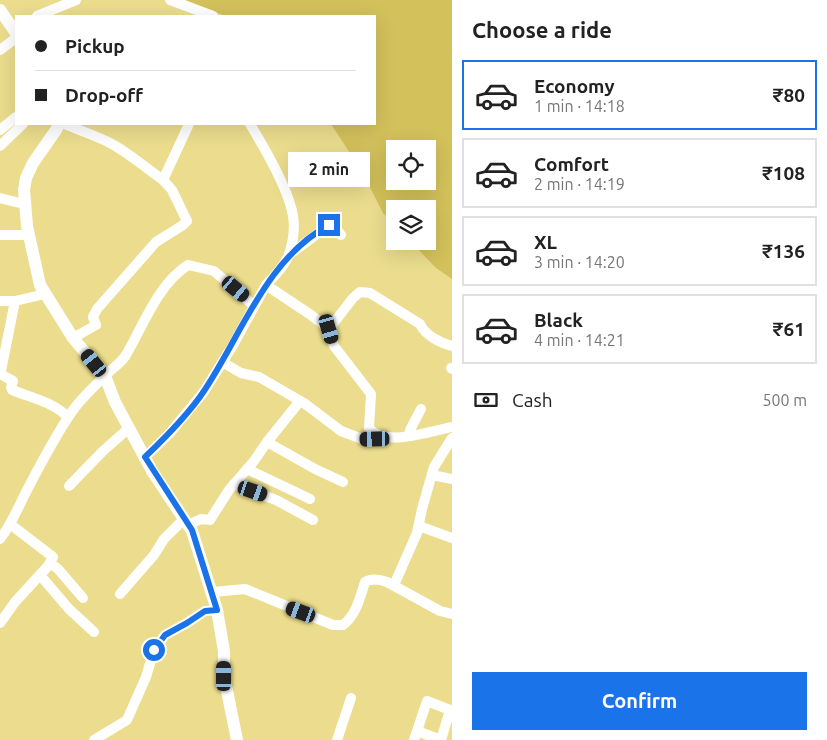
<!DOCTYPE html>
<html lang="en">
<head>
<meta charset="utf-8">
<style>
  body { margin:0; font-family:Ubuntu,sans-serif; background:#f2f2f2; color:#222; height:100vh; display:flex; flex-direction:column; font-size:19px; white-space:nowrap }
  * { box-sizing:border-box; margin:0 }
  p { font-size:16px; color:#767676 }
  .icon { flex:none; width:28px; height:28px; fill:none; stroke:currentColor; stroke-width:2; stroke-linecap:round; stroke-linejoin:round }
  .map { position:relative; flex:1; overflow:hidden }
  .drawer { display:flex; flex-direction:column; background:#fff; width:375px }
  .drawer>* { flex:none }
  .hud { position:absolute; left:15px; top:15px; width:361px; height:110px; border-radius:0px; box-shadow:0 5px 20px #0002; display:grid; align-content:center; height:110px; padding:0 20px; background:#fff }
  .tools { position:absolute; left:386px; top:140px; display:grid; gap:10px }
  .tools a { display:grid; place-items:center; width:50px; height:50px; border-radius:0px; background:#fff; box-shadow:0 5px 20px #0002; font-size:25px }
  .end { position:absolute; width:22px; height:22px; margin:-11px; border:6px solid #1a73e8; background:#fff; box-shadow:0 0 0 2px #fff }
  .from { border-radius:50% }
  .bubble { position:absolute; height:35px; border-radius:0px; background:#fff; box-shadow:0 5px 20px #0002; font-size:16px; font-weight:700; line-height:35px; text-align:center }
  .car { position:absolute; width:15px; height:30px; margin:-15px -8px; border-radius:6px; box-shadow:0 0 4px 1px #0007; background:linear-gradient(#222 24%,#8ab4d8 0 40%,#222 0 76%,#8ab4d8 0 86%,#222 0) }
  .hud b { display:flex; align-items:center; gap:18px; height:48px; font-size:19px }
  .hud b+b { border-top:1px solid #e0e0e0 }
  .hud i { width:12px; height:12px; background:#222 }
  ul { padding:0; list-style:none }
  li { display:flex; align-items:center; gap:15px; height:70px; margin:0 10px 8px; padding:0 10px; border:2px solid #e0e0e0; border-radius:0px }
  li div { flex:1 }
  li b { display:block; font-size:19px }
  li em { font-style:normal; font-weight:700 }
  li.current { border-color:#1a73e8 }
  li>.icon { width:45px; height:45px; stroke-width:1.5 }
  h2 { padding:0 20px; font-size:22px; line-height:60px }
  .pay { display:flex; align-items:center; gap:12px; height:55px; padding:0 20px; font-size:19px }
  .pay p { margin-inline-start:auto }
  .button { display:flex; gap:10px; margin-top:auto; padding:10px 20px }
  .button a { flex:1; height:58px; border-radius:0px; background:#1a73e8; color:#fff; font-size:20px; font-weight:700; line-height:58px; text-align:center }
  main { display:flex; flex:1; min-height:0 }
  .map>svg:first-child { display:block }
  .water { fill:#d3c15b; fill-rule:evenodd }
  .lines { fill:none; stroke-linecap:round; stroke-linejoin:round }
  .minor { stroke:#fff; stroke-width:10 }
  .major { stroke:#fff; stroke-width:12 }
  .route { stroke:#1a73e8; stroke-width:6 }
</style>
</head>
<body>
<main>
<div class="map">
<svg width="452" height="740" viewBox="0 0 452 740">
  <rect width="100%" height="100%" fill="#ebdd8d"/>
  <!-- water -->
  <path class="water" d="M186,0H452V279L436,268L410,241H428V209H395V225L383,213L361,170L331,124H375V16H225ZM395,149H428V181H395Z"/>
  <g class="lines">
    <!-- minor -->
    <g class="minor">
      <path d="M170,0L213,16"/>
      <path d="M37,16L76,0"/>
      <path d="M0,50L16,38"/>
      <path d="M65,124C80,131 97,136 112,144C130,154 146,168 163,180"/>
      <path d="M250,124C264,147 289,189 293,216C295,228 293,242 289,254C285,266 274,276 266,285L311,315L329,329L334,346L371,394L369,428C384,448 431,431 452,427"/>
      <path d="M0,130L16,117"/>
      <path d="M0,146L23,124"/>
      <path d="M0,198L24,204"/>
      <path d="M0,235H29"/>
      <path d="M289,255L329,225L332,224L341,235"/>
      <path d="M0,301H15L45,294"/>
      <path d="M15,301L1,371L2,375L13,381L11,387L12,390C32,398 53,402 68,417"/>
      <path d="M329,329L353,298L360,292L370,293L420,324C425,335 440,343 452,346"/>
      <path d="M73,338L96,325L93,317L97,309L156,242L183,225L187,221L172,190L163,180L189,124"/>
      <path d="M222,362L241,373L259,377L304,403L341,431L362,439L382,438"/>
      <path d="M451,368L452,369"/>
      <path d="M414,435L410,430L421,409"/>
      <path d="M267,442L315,469L343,482"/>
      <path d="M145,457L169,434L203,393L233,345L266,285"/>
      <path d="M247,469L310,499"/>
      <path d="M432,475L452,479"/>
      <path d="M234,484L276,500L313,520"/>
      <path d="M69,486L103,451L129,428"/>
      <path d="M188,525L201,519L210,520L229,490L254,461L267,442L300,401"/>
      <path d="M419,526L452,538"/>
      <path d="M0,539C11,525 18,508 26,492C40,465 54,438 71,413C81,398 95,386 107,374C114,367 121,363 126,355C143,326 158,284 188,265L214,271L254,306"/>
      <path d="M50,563L58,569L83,598"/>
      <path d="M40,575L69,609L94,632"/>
      <path d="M394,585L417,533L422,509L434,467L452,438"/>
      <path d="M213,592L245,589L333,625H343C356,615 360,598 365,582C372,578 379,579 387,582L440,611L452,614"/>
      <path d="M120,594L154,555L164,539L184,519"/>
      <path d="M0,623L15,602L48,566L53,557L10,524"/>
      <path d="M94,740L127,720L146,677L154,650L165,635L187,623L205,611L217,610"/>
      <path d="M337,740L351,698"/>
      <path d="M414,740L427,701L450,710L441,740L417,731"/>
    </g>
    <!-- major -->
    <g class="major">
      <path d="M0,10L16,33"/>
      <path d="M59,124L56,130L33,163L26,178L24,190L27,226L40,285L73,338L105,376L115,402L152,471L192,531L217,610L224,651V676L237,740"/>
    </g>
  </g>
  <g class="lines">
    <!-- route -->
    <path class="route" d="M154,650L165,635L187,623L205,611L217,610L192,530L145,457C166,437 188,415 204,391C242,334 266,259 329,225"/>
  </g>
</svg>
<div class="tools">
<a><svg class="icon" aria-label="locate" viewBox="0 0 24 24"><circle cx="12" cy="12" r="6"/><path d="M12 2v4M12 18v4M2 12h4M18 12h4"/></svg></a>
<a><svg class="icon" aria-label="layers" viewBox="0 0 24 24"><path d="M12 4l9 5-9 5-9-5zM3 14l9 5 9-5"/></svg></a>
</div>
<i class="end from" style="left:154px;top:650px"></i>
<i class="end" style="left:329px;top:225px"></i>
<div class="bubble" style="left:288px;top:152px;width:82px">2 min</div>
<i class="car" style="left:236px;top:289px;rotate:130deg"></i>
<i class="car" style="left:329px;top:329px;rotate:164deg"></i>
<i class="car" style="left:94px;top:363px;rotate:321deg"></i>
<i class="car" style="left:375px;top:439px;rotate:269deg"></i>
<i class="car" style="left:253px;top:491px;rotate:109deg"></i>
<i class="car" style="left:301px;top:612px;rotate:290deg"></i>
<i class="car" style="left:224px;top:676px;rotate:0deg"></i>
<div class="hud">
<b><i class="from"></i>Pickup</b>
<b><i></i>Drop-off</b>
</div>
</div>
<section class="drawer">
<h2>Choose a ride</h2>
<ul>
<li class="current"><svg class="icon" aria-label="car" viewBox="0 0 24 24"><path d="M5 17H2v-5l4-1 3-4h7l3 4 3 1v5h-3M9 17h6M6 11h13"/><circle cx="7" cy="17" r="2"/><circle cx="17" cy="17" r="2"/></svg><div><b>Economy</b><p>1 min · 14:18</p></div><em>₹80</em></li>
<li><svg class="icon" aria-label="car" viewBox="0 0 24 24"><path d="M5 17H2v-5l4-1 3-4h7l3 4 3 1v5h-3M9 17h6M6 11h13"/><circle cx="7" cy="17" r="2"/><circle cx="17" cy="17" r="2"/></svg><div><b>Comfort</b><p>2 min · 14:19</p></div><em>₹108</em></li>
<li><svg class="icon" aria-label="car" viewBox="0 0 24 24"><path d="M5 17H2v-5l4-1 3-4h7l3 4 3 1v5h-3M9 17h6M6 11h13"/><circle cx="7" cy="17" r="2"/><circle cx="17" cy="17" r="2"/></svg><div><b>XL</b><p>3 min · 14:20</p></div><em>₹136</em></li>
<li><svg class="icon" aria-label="car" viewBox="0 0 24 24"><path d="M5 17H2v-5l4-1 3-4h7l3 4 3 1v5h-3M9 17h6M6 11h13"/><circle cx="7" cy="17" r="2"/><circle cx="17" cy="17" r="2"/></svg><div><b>Black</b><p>4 min · 14:21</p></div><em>₹61</em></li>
</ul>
<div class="pay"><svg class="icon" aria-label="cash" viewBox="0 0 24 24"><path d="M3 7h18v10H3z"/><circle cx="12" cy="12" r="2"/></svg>Cash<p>500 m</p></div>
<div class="button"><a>Confirm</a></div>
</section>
</main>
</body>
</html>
